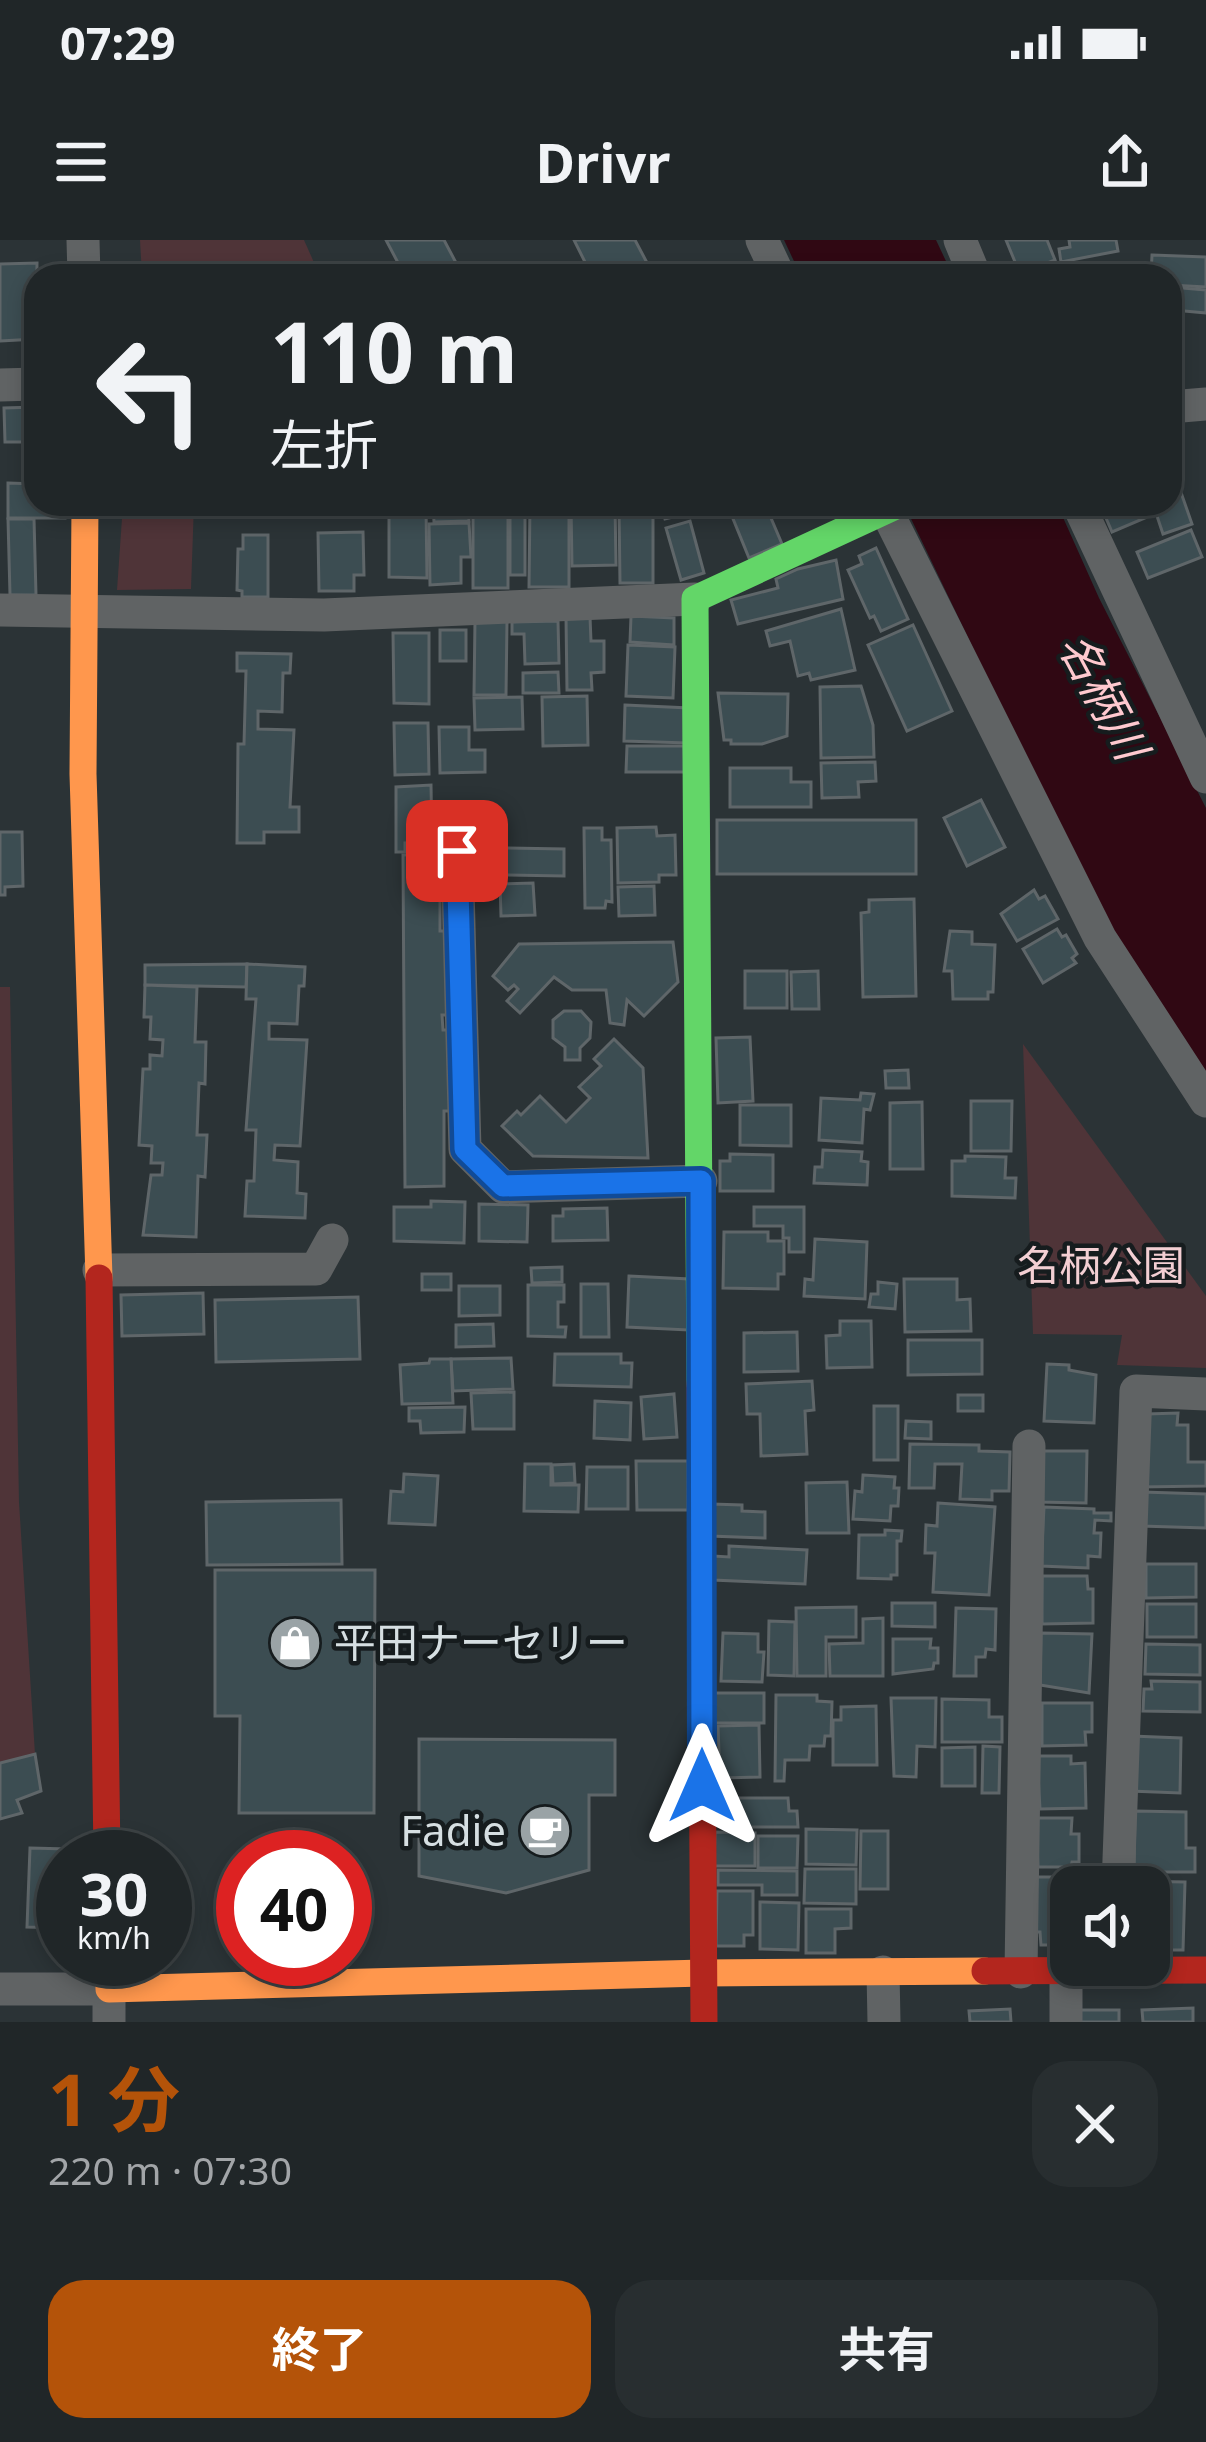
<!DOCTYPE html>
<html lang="ja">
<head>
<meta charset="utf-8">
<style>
	:root { --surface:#202628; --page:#282e30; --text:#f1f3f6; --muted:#a2a5a8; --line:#3d4345; --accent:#b45309 }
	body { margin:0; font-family:"Noto Sans","Noto Sans JP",sans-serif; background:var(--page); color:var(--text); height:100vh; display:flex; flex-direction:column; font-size:45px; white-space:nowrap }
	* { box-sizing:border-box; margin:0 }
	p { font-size:39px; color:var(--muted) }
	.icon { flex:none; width:66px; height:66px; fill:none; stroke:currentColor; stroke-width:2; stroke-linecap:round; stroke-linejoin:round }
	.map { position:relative; height:1782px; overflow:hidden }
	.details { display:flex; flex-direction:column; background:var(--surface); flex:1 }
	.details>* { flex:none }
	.banner { position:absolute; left:24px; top:24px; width:1158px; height:252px; border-radius:36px; box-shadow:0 6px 18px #0003,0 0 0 3px var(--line); background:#202628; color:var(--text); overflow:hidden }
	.buttons { position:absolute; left:1050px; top:1626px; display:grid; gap:24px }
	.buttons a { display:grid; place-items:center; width:120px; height:120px; border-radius:24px; background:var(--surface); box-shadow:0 6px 18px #0003,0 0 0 3px var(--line); font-size:60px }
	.speed { position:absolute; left:36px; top:1590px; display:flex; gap:24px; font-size:60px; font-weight:700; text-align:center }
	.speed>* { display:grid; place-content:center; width:156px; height:156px; border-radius:50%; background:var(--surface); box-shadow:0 6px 18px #0003,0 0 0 3px var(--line); line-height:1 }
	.speed small { font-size:30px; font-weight:400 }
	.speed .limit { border:18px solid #d22; background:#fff; color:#111 }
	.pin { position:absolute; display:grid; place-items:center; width:102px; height:102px; color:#fff; margin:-51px; border-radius:24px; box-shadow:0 6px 18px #0006 }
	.me { position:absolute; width:132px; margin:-66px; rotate:0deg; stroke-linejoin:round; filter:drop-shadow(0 0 9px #0008) }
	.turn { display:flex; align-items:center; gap:42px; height:252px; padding:0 48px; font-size:54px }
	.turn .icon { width:156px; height:156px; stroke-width:2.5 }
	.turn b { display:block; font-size:84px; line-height:102px }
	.round { display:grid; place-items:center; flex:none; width:126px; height:126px; border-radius:36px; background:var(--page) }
	.head { display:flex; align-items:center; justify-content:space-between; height:204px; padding:0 48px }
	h1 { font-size:72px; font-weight:700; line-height:90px; color:var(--accent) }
	.action { display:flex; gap:24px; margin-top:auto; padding:24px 48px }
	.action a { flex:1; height:138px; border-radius:36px; background:var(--accent); color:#fff; font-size:48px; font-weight:700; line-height:138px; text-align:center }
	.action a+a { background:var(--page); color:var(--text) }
	.status { display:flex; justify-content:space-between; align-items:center; height:84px; padding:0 60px; background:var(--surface); direction:ltr }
	.status svg { height:33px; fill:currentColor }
	header { display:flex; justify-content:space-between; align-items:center; height:156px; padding:0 48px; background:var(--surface); font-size:54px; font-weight:700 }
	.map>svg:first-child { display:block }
	.green { fill:#4f3438 }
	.water { fill:#300813 }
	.building { fill:#3c4d52; stroke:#5f6669; stroke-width:3 }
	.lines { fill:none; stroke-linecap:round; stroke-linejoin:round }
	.street { stroke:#606364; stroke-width:33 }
	.fast { stroke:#63d668; stroke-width:27 }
	.slow { stroke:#ff974d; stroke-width:27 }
	.jam { stroke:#b3261e; stroke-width:27 }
	.route-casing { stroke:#114b97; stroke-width:30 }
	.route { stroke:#1a73e8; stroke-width:21 }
	.labels { text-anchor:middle; stroke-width:9; stroke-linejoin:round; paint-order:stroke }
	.park-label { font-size:42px; fill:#f3cfd3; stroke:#161c1e }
	.poi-label { font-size:42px; fill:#d6dfe2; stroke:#161c1e; text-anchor:start }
	.water-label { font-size:45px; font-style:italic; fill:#ffc9cf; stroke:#161c1e }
</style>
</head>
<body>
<div class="status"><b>07:29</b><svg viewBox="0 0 49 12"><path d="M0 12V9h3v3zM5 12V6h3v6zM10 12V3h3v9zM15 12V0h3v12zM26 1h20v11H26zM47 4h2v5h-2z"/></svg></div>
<header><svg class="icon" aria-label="menu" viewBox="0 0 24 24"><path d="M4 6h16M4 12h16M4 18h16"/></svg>Drivr<svg class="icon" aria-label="share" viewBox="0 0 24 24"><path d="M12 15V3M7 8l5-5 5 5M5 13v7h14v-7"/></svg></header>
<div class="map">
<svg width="1206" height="1782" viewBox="0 0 1206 1782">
	<rect width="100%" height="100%" fill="#2b3336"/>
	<g class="green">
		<polygon points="140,0 304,0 320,36 142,36"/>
		<polygon points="123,264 194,264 191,349 117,350"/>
		<polygon points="0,747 10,747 19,1262 35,1514 0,1523"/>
		<polygon points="1023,804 1206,1056 1206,1128 1117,1125 1122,1095 1033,1094"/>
	</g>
	<g class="water">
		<polygon points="784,0 936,0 953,36 801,36"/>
		<polygon points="904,264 1057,264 1099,358 1206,568 1206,840 1114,702"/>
	</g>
	<g class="building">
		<polygon points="386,0 444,0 463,36 405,36"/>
		<polygon points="574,0 635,0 654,36 592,36"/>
		<polygon points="1006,0 1047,0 1055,20 1020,34"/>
		<polygon points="1069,0 1116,0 1118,11 1061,22 1059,9 1070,7"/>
		<polygon points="1152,15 1206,17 1206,47 1170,45 1170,36 1151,36"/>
		<polygon points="37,23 36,99 0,101 0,24"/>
		<polygon points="1170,47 1206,50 1206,73 1173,70 1172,98"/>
		<polygon points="36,167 36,202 5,202 4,168"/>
		<polygon points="1177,241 1192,284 1163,294 1153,264 1170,264 1170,243"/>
		<polygon points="8,243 36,244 36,264 65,264 65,278 8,278"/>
		<polygon points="315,264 351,264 351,275 316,275"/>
		<polygon points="433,264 468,264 469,281 434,282"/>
		<rect x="473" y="264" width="35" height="84"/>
		<rect x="510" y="264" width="15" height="71"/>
		<polygon points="530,264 569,264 569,347 529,347"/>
		<polygon points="571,264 615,264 616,325 572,326"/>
		<polygon points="661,264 691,264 694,272 665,279"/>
		<polygon points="727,264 765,264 782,304 749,318"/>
		<polygon points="1100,264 1139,264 1145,278 1112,292"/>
		<polygon points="619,267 653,267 653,343 620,343"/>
		<polygon points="389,268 426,268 427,338 389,337"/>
		<polygon points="8,279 34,279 36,355 10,355"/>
		<polygon points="690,281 704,333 681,340 666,288"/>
		<polygon points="469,283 471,317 461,317 461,343 430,345 429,284"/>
		<polygon points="1191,290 1202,317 1148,338 1137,312"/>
		<polygon points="363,292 364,335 354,335 354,351 319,351 318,293"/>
		<polygon points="243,295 268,295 268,357 242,357 242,351 237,350 238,309 243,309"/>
		<polygon points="876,308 908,379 881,391 874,376 870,378 848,330 862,324 859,316"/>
		<polygon points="836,320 843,359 738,384 731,360 778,348 776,339 798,329"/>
		<polygon points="841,369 855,430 811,440 809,433 798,436 790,401 770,406 766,391"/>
		<polygon points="631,376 674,378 674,405 630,402"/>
		<polygon points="566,377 590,377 591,401 604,401 604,432 591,433 592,450 567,450"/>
		<polygon points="475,380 507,381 506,455 474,455"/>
		<polygon points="558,381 559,423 525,424 524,394 512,394 512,382"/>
		<polygon points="913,385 952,471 907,491 868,405"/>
		<rect x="440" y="390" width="26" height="31"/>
		<polygon points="393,393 429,393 429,464 394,463"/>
		<polygon points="628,405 675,407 673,458 626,456"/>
		<polygon points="237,413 291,414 290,433 283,433 282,472 258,471 258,489 294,490 290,567 299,567 299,592 264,592 264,603 237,603 238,504 244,504 246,431 237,431"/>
		<polygon points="558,432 559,453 523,453 523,433"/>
		<polygon points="861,446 873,485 874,517 821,518 820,447"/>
		<polygon points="718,453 788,454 787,496 762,504 731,504 731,500 724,500"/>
		<polygon points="587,456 588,505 543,506 542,457"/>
		<polygon points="522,457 523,489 475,490 474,458"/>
		<polygon points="625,465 689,468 688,503 624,501"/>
		<polygon points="394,483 428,483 429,534 395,535"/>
		<polygon points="439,487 469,487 469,510 485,510 485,532 440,533"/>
		<polygon points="627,506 684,506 685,532 626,532"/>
		<polygon points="875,522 876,541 858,542 859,557 822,558 821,523"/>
		<polygon points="730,528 791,528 791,542 811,542 811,567 730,567"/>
		<polygon points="431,545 432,602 405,603 405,612 396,612 396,547"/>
		<polygon points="981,560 1005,607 967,626 944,578"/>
		<rect x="717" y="580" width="199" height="54"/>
		<polygon points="656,587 657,596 675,595 676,635 659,635 659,642 618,643 617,588"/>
		<polygon points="584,588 602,588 602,600 611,600 612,662 606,661 605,668 585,668"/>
		<polygon points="0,592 22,592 23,646 5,647 5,655 0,655"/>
		<polygon points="506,608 564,609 564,636 506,635"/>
		<polygon points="440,614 440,691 456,691 456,775 442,775 443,790 453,790 454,871 444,871 444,946 405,947 403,615"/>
		<polygon points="533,643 535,675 501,676 500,644"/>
		<polygon points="654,646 655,675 619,676 618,647"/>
		<polygon points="1034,650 1039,659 1045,656 1058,679 1017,701 1001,674"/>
		<polygon points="914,659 916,756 863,757 861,673 869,672 869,660"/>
		<polygon points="1057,689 1062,697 1066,695 1077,714 1072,718 1076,723 1043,743 1023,709"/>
		<polygon points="950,691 972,692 972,704 995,705 993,752 988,752 988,759 953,759 952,731 944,731"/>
		<polygon points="673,702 678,742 644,776 627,760 624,785 610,783 606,750 572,750 554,737 520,773 507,761 518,749 514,745 508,750 493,736 519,704"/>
		<polygon points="247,724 246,747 145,745 145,725"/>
		<polygon points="247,724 305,727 304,746 299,746 297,784 269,783 269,799 307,800 300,906 275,905 274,920 298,922 297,953 306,954 305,978 245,976 247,941 254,941 256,890 246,890 256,759 246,759"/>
		<rect x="745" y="731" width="42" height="37"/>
		<polygon points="818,731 819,769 792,769 791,732"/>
		<polygon points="145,745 197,747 195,802 206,802 205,844 199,843 197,895 207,895 205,937 198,936 196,997 143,995 151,935 162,935 163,923 151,923 152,906 139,905 143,829 150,829 150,815 162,816 163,800 150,799 151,777 144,777"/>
		<polygon points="564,771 581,771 591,782 590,798 580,808 580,820 565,820 565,807 553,798 553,780"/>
		<polygon points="750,797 753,861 718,863 716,798"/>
		<polygon points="614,799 643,828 648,918 533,916 502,886 517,871 521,875 540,856 566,882 590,858 579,847 601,826 594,819"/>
		<polygon points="908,830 909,848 886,848 885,831"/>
		<polygon points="861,853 874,854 870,870 864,869 862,903 819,900 821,858 860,860"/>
		<polygon points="971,861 1012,861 1011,911 971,911"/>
		<polygon points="922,862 923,929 890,929 890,863"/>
		<polygon points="740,865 791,865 791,906 740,905"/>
		<polygon points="823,910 862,912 861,921 868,922 867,945 814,943 815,927 822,927"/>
		<polygon points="730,914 773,915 773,951 720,951 720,921 730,921"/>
		<polygon points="965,916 1006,917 1005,938 1016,938 1015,958 952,956 952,921 965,921"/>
		<polygon points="431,961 465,962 464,1003 394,1001 394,967 431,967"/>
		<polygon points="479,964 528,965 527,1002 479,1001"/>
		<polygon points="754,967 804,967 804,1012 789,1012 789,998 783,998 783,986 754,986"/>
		<polygon points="607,968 608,1000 553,1001 553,976 563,976 563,969"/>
		<polygon points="724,992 768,992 768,1001 784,1001 784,1034 778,1034 778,1049 723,1048"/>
		<polygon points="815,999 867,1002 865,1059 804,1056 805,1039 813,1040"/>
		<polygon points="562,1027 562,1042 532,1043 531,1028"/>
		<rect x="422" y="1034" width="29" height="16"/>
		<polygon points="629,1036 689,1039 688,1090 627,1087"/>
		<polygon points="904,1039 957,1039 957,1060 970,1059 971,1091 905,1092"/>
		<polygon points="878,1042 897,1044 895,1069 869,1067 871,1054 878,1054"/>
		<polygon points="581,1044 608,1044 609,1097 581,1097"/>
		<polygon points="528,1045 564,1045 564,1062 558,1062 558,1087 566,1087 565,1097 528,1096"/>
		<polygon points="459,1046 500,1046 500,1075 459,1076"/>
		<polygon points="203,1053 204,1094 122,1096 121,1055"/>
		<polygon points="358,1057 360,1119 216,1122 215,1060"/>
		<polygon points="840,1081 871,1081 872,1127 827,1128 826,1096 840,1095"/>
		<polygon points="493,1084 494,1106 456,1107 456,1085"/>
		<polygon points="797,1092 798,1131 744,1132 744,1093"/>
		<polygon points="908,1100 982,1100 982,1134 908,1135"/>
		<polygon points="555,1114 621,1114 621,1123 632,1123 631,1147 554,1145"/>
		<polygon points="511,1118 513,1149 453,1151 451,1119"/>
		<polygon points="430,1119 451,1119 453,1163 402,1164 400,1125 429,1123"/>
		<polygon points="1047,1124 1069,1125 1069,1130 1096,1135 1094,1183 1044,1181"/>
		<polygon points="812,1141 814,1170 805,1171 807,1214 761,1216 760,1174 747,1174 746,1144"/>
		<polygon points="514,1152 514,1189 473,1189 471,1153"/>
		<polygon points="674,1154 677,1197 644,1199 641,1157"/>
		<rect x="958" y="1155" width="25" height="16"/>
		<polygon points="595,1161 631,1163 630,1200 594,1198"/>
		<rect x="874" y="1166" width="24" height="54"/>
		<polygon points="465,1167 464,1192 421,1193 420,1181 409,1181 409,1168"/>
		<polygon points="1178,1173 1177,1185 1188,1185 1188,1222 1206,1222 1206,1246 1140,1247 1147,1174"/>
		<polygon points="906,1181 931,1182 931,1199 905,1198"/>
		<polygon points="910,1204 979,1205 979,1211 1010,1212 1009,1251 992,1251 992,1260 960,1259 962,1224 935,1224 934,1248 909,1248"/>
		<polygon points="1039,1211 1087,1211 1086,1263 1038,1262"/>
		<polygon points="636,1221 688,1221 688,1270 637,1270"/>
		<polygon points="525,1224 551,1224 551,1245 579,1245 578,1272 524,1271"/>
		<polygon points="574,1224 575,1243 553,1244 552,1225"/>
		<polygon points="587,1227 628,1227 628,1269 586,1269"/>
		<polygon points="404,1234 438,1236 435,1285 389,1283 391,1251 403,1252"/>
		<polygon points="863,1235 895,1237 894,1248 899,1248 898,1266 891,1266 890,1281 853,1279 855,1251 862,1252"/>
		<polygon points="847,1242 849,1293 807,1293 806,1243"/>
		<polygon points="1142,1252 1206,1254 1206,1288 1141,1286"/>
		<polygon points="341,1260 342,1324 207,1325 206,1262"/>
		<polygon points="938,1263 995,1267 989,1355 933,1352 935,1313 925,1313 926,1285 937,1286"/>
		<polygon points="711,1264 742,1265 742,1271 765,1272 765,1298 710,1296"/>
		<polygon points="1044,1267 1094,1269 1094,1273 1111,1273 1111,1281 1095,1280 1094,1293 1101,1293 1100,1317 1088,1316 1088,1328 1041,1326"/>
		<polygon points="885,1290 902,1291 901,1301 897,1301 897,1335 891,1335 891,1339 858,1338 859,1295 885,1295"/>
		<polygon points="729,1306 807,1310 805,1344 713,1340 714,1316 729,1317"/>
		<polygon points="1146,1324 1196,1324 1196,1357 1146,1358"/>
		<polygon points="215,1330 375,1330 374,1573 239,1573 240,1476 215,1476"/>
		<polygon points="1042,1336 1087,1336 1088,1349 1093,1349 1093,1383 1042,1384"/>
		<polygon points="892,1363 935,1363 935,1387 892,1386"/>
		<rect x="1147" y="1364" width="49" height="33"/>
		<polygon points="856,1367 856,1397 826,1397 826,1436 797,1436 796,1368"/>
		<polygon points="956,1368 996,1369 995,1410 986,1409 985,1417 976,1417 976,1436 954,1436"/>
		<polygon points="883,1378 883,1436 830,1436 829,1404 863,1403 863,1379"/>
		<polygon points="769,1381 795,1382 794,1436 768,1435"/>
		<polygon points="723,1393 758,1394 758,1412 764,1412 762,1442 721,1441"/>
		<polygon points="1041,1393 1092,1394 1089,1453 1040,1445"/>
		<polygon points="893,1399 931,1399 930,1408 938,1408 938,1423 934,1423 933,1429 893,1434"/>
		<polygon points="1146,1404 1200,1405 1200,1435 1145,1434"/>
		<polygon points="1151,1441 1200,1442 1200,1472 1143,1471 1144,1449 1152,1449"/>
		<rect x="713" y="1453" width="51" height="30"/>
		<polygon points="776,1455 817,1455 817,1461 832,1462 831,1496 825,1496 824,1506 810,1506 809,1520 785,1520 784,1541 775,1541"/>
		<polygon points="891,1458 936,1458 935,1507 917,1506 916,1537 894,1536"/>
		<polygon points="942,1459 989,1460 989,1477 1002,1477 1002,1502 942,1502"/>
		<polygon points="1042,1463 1092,1463 1092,1492 1085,1492 1086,1505 1042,1506"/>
		<polygon points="876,1466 877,1525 833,1525 833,1480 841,1480 841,1467"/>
		<polygon points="759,1485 760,1537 720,1538 718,1486"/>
		<polygon points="1131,1496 1181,1498 1180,1553 1130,1551"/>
		<polygon points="419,1499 615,1500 615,1555 589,1555 589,1630 506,1653 419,1636"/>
		<polygon points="983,1506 1000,1507 999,1553 982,1553"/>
		<polygon points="975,1507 975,1546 942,1546 942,1508"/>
		<polygon points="35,1514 41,1551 17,1560 22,1573 0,1579 0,1523"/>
		<polygon points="1037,1516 1071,1516 1071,1524 1085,1523 1086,1568 1040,1569"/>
		<polygon points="736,1558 788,1558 789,1571 797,1571 798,1587 735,1587"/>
		<polygon points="1135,1571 1186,1572 1186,1608 1195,1608 1195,1632 1134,1632"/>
		<polygon points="1036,1578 1072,1578 1071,1594 1079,1594 1079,1622 1072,1622 1071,1627 1038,1627"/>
		<polygon points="806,1589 857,1590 856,1625 806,1624"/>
		<polygon points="861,1591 888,1591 888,1649 860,1649"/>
		<polygon points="715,1592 755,1593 755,1626 714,1626"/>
		<polygon points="758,1596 798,1596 797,1628 758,1628"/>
		<polygon points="30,1608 67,1609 67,1617 63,1617 63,1688 27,1687"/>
		<polygon points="805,1629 856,1629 856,1664 804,1663"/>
		<polygon points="718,1630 797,1631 797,1655 762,1655 762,1645 718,1645"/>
		<polygon points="1034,1637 1073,1637 1071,1685 1054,1686 1054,1705 1041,1705 1040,1692 1034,1692"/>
		<polygon points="1130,1641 1185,1642 1183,1710 1149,1710 1149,1647 1130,1647"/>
		<polygon points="717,1651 753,1651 753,1695 744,1695 744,1706 716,1706"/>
		<polygon points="760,1662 799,1663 798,1710 760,1709"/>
		<polygon points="806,1669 851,1669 851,1688 835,1689 835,1713 806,1713"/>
		<polygon points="1193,1768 1193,1782 1143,1782 1142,1770"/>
		<polygon points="1010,1769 1011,1782 970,1782 969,1771"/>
		<rect x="1074" y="1770" width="45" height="12"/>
	</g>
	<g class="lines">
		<g class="street">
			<polyline points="83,0 84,36"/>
			<polyline points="762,0 779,36"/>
			<polyline points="960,0 975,36"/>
			<polyline points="0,145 36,144"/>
			<polyline points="1170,167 1206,164"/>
			<polyline points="883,264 1100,698 1206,861"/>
			<polyline points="1078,264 1206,537"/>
			<polyline points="0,370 324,375 695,359"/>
			<polyline points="457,611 465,909 503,947 701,941"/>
			<polyline points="99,1030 316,1029 332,1000"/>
			<polyline points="1118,1647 1136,1151 1206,1154"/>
			<polyline points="883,1732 884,1782"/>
			<polyline points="1021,1732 1029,1206"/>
			<polyline points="0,1749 109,1749 109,1782"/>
			<polyline points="1066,1782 1066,1733"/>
		</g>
		<polyline class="fast" points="700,1144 695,359 900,264"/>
		<g class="slow">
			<polyline points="85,264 83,534 99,1038"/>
			<polyline points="109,1719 109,1749 703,1733 985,1731"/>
		</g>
		<g class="jam">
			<polyline points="99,1038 107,1617"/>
			<polyline points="700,1144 704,1782"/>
			<polyline points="985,1731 1206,1730"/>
		</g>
	</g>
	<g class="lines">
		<g class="route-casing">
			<polyline id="route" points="457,611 465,909 503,946 701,941 702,1546"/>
		</g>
		<use href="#route" class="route"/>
	</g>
	<defs>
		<g id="shop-disc" transform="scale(2.7)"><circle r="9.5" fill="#9aa3a6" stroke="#161c1e"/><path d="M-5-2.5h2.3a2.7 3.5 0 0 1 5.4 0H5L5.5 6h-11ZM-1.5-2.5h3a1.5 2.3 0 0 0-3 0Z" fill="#fff"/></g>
		<g id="cafe-disc" transform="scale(2.7)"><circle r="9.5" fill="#9aa3a6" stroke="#161c1e"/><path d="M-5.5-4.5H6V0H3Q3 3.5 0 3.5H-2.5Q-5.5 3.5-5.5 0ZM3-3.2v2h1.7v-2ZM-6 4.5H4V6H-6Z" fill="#fff"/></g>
	</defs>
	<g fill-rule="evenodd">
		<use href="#shop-disc" x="295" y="1403"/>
		<use href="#cafe-disc" x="545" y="1591"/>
	</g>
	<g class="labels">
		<g class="park-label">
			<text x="1101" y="1041">名柄公園</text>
		</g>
		<g class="poi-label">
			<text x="334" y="1418">平田ナーセリー</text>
			<text x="506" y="1606" text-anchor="end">Fadie</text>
		</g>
		<g class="water-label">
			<text transform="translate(1103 456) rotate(62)" y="16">名柄川</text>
		</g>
	</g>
</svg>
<div class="buttons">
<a><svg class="icon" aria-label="sound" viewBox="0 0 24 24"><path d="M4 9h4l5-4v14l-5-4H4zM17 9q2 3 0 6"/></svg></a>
</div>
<div class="speed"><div>30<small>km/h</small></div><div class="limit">40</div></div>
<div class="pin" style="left:457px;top:611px;background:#d93025"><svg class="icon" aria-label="arrive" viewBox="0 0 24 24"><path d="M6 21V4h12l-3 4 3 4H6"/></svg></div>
<svg class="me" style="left:702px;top:1546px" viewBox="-20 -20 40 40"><path d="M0-17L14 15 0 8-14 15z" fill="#1a73e8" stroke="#fff" stroke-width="4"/></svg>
<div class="banner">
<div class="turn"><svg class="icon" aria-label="left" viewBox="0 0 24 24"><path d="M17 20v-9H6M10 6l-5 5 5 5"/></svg><div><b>110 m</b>左折</div></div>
</div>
</div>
<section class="details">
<div class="head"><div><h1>1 分</h1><p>220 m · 07:30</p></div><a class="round"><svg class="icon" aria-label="close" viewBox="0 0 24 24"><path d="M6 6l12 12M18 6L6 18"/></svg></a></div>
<div class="action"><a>終了</a><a>共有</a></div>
</section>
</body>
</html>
